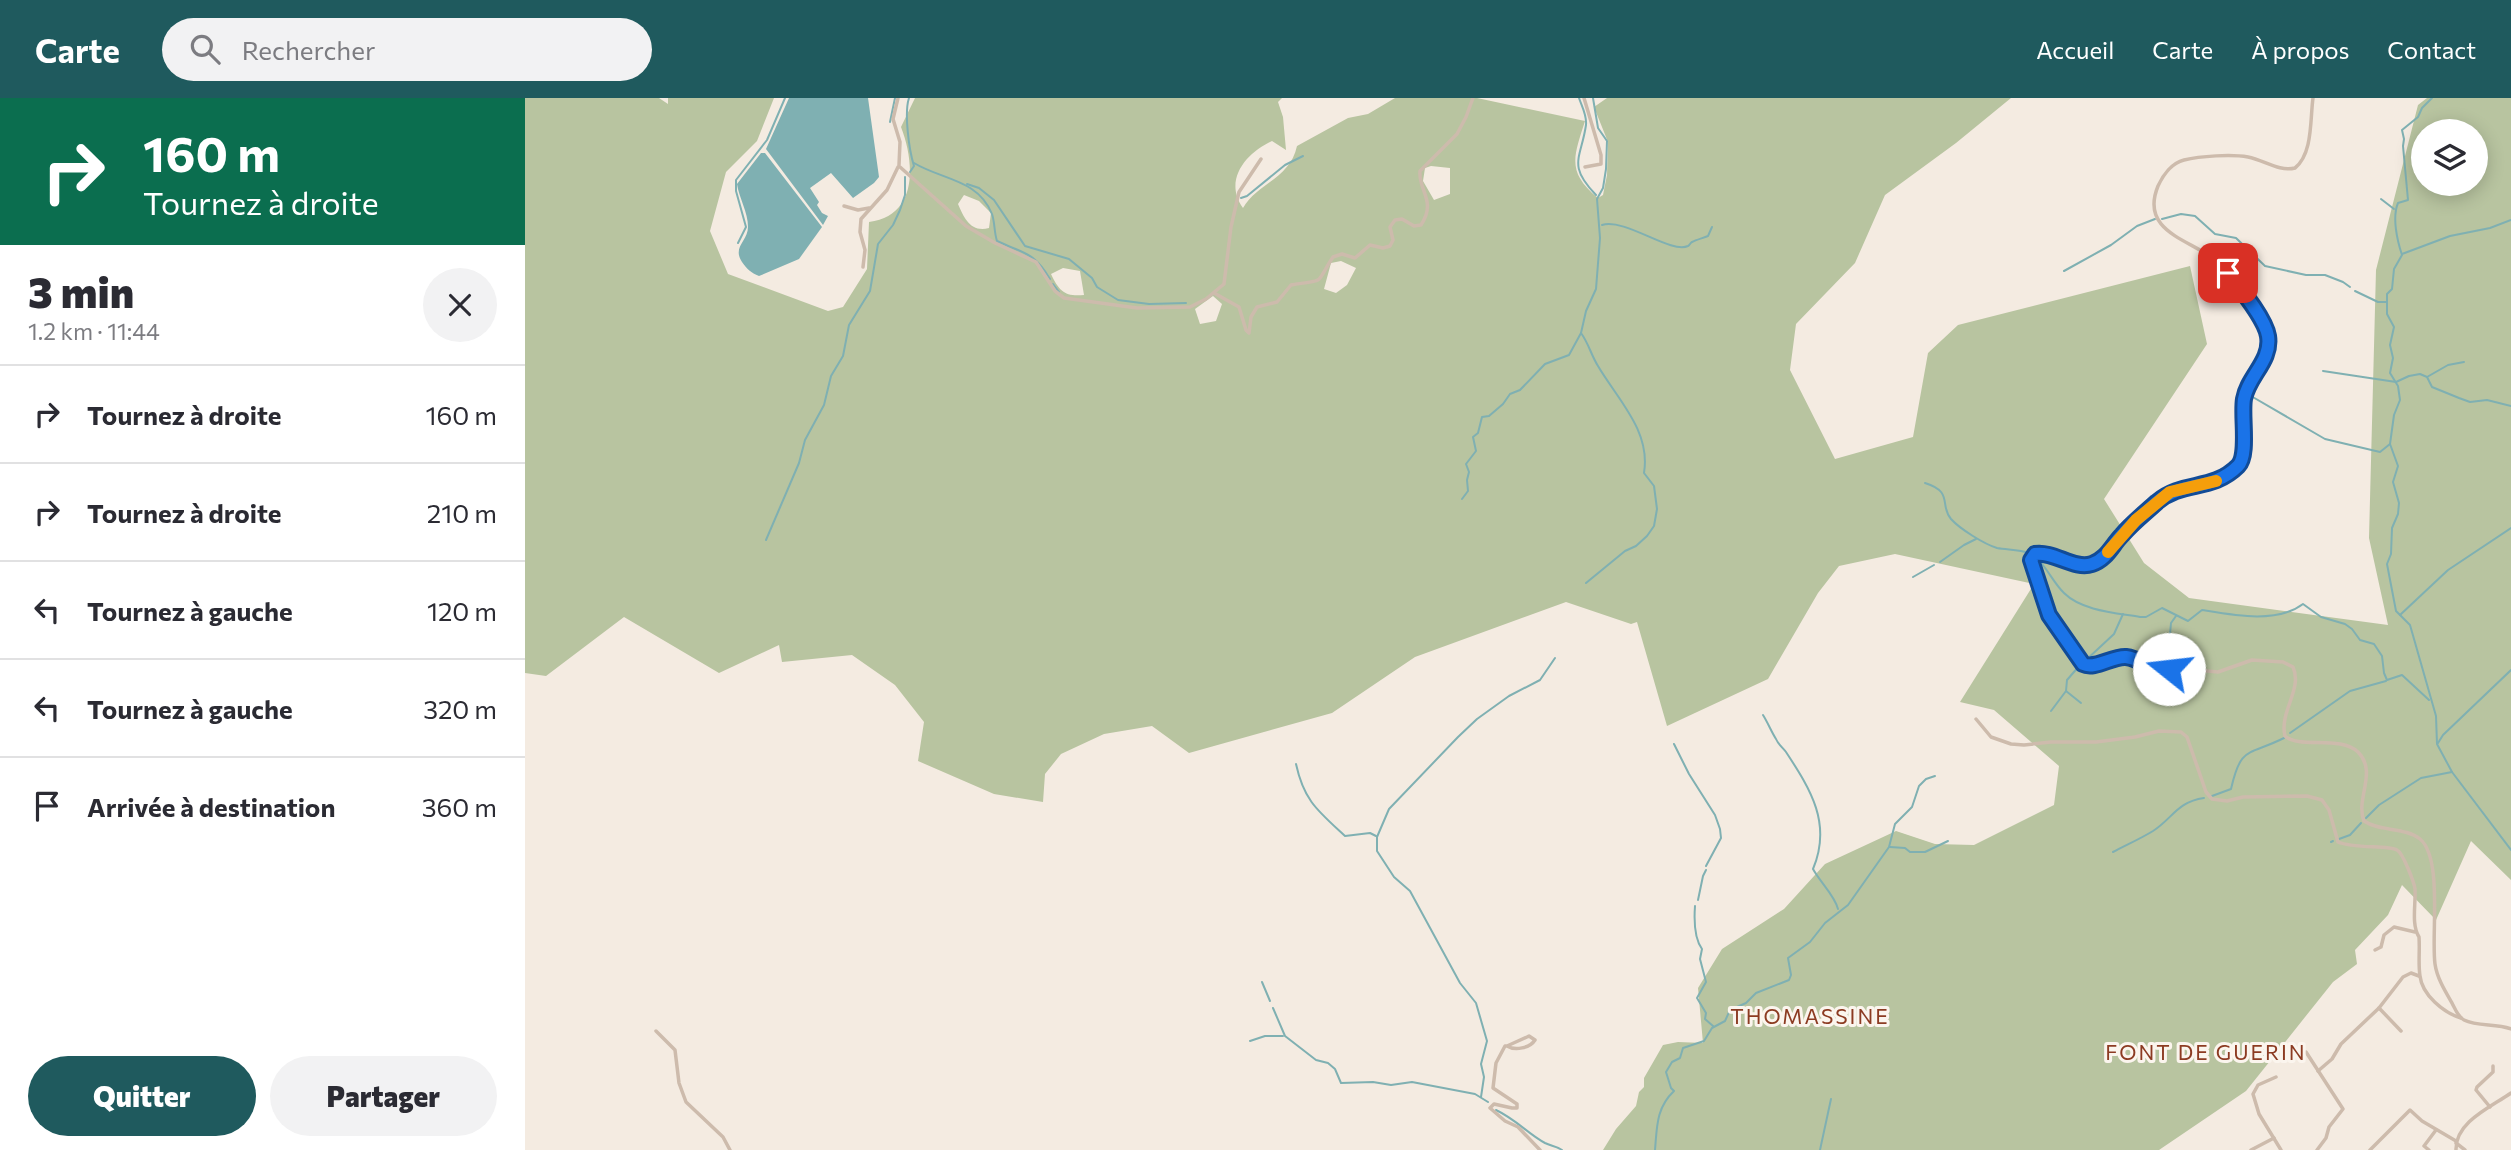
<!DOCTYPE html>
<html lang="fr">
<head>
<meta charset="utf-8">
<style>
	:root { --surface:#fff; --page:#f2f2f3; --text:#2b2b33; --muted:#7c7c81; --line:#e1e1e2; --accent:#1f5a5e }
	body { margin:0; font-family:Commissioner,sans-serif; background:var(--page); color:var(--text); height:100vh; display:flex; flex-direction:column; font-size:26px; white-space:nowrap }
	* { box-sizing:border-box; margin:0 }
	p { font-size:23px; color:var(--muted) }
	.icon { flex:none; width:38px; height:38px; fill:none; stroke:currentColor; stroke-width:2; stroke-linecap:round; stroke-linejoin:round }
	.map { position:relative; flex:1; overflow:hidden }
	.panel { display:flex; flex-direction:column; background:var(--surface); width:525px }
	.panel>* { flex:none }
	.guide { background:#0b6e4f; color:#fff; overflow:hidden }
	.buttons { position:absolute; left:1886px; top:21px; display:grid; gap:14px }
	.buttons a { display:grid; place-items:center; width:77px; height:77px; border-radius:50%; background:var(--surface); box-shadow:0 4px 18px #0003; font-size:35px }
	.pin { position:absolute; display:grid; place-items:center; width:60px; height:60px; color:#fff; margin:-30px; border-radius:14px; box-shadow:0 4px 10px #0006 }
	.me { position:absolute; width:77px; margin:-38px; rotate:286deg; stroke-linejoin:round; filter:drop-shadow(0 0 5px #0008) }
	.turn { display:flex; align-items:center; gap:24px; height:147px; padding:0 28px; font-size:32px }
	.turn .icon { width:91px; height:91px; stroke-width:2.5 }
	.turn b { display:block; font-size:49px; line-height:60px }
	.round { display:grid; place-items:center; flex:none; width:74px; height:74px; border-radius:37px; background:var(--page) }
	.overview { display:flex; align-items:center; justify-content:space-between; height:119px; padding:0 28px }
	h1 { font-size:42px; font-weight:800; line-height:52px }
	.cta { display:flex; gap:14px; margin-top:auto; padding:14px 28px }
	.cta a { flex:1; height:80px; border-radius:42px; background:var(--accent); color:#fff; font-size:28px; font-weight:800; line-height:80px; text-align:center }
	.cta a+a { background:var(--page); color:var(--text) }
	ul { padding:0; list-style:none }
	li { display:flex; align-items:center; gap:21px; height:98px; padding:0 28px; border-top:2px solid var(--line) }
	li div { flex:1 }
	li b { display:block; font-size:26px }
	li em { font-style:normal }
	header { display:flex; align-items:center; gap:42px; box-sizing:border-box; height:98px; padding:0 35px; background:var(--accent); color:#fff }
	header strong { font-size:33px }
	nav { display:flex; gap:38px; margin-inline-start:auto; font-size:24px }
	.search { width:490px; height:63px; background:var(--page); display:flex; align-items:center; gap:18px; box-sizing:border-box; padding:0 24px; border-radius:38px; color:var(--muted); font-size:26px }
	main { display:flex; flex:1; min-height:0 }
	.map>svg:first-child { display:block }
	.green { fill:#b8c4a0; fill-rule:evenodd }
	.water { fill:#7fb0b2 }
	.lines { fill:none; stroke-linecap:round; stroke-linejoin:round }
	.stream { stroke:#7fb0b2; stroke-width:2 }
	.minor { stroke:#cdbbac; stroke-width:3.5 }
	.tertiary { stroke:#cdbbac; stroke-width:3.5 }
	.route-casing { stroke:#114b97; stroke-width:18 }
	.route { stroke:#1a73e8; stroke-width:12 }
	.slow { stroke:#f59e0b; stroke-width:12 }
	.labels { text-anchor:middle; stroke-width:6; stroke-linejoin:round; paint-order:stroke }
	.neighbourhood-label { font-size:21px; letter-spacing:2px; fill:#8c3b22; stroke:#fbf5ee }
</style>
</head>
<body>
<header>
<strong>Carte</strong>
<div class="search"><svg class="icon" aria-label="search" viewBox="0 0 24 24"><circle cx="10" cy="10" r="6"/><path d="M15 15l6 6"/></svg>Rechercher</div>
<nav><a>Accueil</a><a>Carte</a><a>À propos</a><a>Contact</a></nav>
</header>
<main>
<section class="panel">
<div class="guide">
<div class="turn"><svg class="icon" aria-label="right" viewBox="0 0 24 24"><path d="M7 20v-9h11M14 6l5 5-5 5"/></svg><div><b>160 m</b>Tournez à droite</div></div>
</div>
<div class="overview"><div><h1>3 min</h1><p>1.2 km · 11:44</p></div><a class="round"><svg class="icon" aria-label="close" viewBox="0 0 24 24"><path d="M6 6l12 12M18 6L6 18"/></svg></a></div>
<ul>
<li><svg class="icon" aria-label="right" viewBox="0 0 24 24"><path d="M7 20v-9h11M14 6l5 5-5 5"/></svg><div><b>Tournez à droite</b></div><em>160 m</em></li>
<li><svg class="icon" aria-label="right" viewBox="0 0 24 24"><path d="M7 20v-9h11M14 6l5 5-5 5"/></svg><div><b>Tournez à droite</b></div><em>210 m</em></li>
<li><svg class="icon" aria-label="left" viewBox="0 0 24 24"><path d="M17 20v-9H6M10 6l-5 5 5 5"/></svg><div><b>Tournez à gauche</b></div><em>120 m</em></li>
<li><svg class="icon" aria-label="left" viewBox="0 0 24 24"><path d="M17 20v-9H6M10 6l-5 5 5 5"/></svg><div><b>Tournez à gauche</b></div><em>320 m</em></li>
<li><svg class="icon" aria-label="arrive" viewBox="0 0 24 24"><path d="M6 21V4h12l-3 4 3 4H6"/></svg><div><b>Arrivée à destination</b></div><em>360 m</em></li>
</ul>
<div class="cta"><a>Quitter</a><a>Partager</a></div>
</section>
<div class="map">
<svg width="1986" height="1052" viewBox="0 0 1986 1052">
	<rect width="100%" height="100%" fill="#f4ebe1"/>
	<path class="green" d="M0 0H134L143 6V0H249L232 43 201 74 185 133 203 176 303 213 318 209 342 171 344 124C393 118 390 65 376 29L390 0H757L753 4 758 19 761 52 747 43C721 55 698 82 718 110 732 85 765 81 772 48L823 20 843 16 870 0H952L1060 23C1049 58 1041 74 1073 100L1078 97 1082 77 1083 44 1069 9 1082 0H1486L1431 45 1360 97 1330 165 1271 226 1265 272 1310 361 1388 339 1403 255 1433 227 1665 168 1682 246 1579 401 1619 465 1664 500 1863 527 1844 440 1851 172 1893 7 1902 0H1986V782L1946 743 1911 822 1877 787 1863 817 1830 852 1832 866 1808 884 1721 993 1634 1052H1078L1091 1031 1111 1008 1114 994 1119 989V980L1138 947 1153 944 1178 945 1173 890 1197 851 1259 811 1300 766 1371 733 1410 746 1449 747 1529 707 1534 668 1469 612 1435 604 1509 486 1370 456 1314 468 1293 495 1243 581 1142 628 1112 524 1106 526 1041 504 890 559 807 615 664 655 627 628 579 636 536 656 520 676 518 704 469 696 393 663 399 624 370 587 327 557 257 564 254 547 194 575 99 519 21 578 0 575ZM1899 33H1951V86H1899ZM906 68 925 70V96L909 102 898 83 900 70ZM439 97 454 103 466 115 464 130C446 135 439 120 433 106ZM816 163 831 170 822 187 811 195 799 191 806 165ZM538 170 555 173 559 197C540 199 534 193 526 176ZM688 198 697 206 691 223 675 226 670 211Z"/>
	<g class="water">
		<polygon points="264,0 343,0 354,79 349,85 328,100 306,75 285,90 294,104 292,107 297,115 303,118 298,127 241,51"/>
		<path d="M236 55H240L297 129 274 161 234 178C226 175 222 171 217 164 207 149 223 143 223 129 223 114 214 100 212 86Z"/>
	</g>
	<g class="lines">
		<g class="stream">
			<path d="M384 0C379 15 384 52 389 68L385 74"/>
			<path d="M1054 0C1057 9 1062 17 1061 27 1056 61 1042 67 1071 97"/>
			<path d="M1907 0 1897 10 1893 19 1877 32 1879 41 1878 48 1883 102 1873 105C1867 119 1872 142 1877 157L1869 171 1867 191 1862 196V216L1869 229 1865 247 1868 260 1865 275 1873 288 1875 302 1869 317 1865 346 1873 368 1868 384 1874 405 1873 416 1867 430 1866 456 1862 466 1871 513 1885 527 1911 618 1912 646 1927 674 1986 752"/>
			<polyline points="365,24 370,0"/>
			<path d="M389 65C417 82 453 81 467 116 470 125 469 134 472 143 499 156 508 153 525 181"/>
			<polyline points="442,86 454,90 469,102 500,148 544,161 567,180 572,189 593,202 624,206 661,205"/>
			<polyline points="716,100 722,98 760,67 778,58"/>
			<polyline points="1856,101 1869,111"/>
			<polyline points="1637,121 1656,116 1670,118 1690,136 1711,140 1740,168 1781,177 1800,177 1818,184 1825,189"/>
			<path d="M1077 127C1101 120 1145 156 1163 148 1165 147 1165 145 1167 144 1171 142 1178 140 1183 138L1187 129"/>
			<polyline points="213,145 221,129 211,93 211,82 242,42 260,0"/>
			<polyline points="1877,156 1925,138 1965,130 1986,122"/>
			<polyline points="1539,173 1586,147 1612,128 1630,121"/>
			<polyline points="528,186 534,194"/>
			<polyline points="1830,193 1853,204 1861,204"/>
			<polyline points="1798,273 1871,284 1884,278 1895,276 1902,279 1907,289 1934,300 1945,304 1962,302 1986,308"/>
			<polyline points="1902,279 1923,267 1939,264"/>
			<polyline points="1726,298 1800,341 1855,354 1865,346"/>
			<path d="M1400 385C1429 394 1414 407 1426 421 1435 431 1459 446 1472 450 1482 452 1494 451 1504 455 1519 462 1527 484 1539 495 1557 513 1592 515 1615 519H1621L1637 510 1663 523 1677 512C1707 517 1752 526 1778 506L1796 519 1820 526 1827 531 1835 542 1849 546 1857 558 1859 575 1862 582 1877 577 1904 602"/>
			<polyline points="937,401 943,393 942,382 944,374 941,366 951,353 948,339 953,335 957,319 964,318 978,306 985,296 995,292 1020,266 1044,257 1056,235"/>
			<polyline points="241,442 274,365 280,342 299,307 306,278 318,258 324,227 345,193 353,146 368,127 375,112 380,97 380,79"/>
			<polyline points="1415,464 1439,447 1451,441"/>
			<polyline points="1388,479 1409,467"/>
			<path d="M1061 485 1100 453 1111 448 1122 438 1129 428 1132 411 1129 388 1119 375C1126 333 1093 302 1073 268 1066 257 1064 246 1056 235L1061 213 1071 191 1075 140 1072 101 1078 90 1081 71 1082 43 1073 30 1068 0"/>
			<polyline points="1875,517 1923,472 1986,430"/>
			<polyline points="1645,536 1646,525 1651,518"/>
			<polyline points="1560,563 1589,536 1598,516"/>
			<polyline points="1541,593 1556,605"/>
			<polyline points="1526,613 1541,593 1542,582 1555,567"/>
			<path d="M1238 617C1243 625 1246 633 1251 641 1253 646 1258 650 1261 654 1286 692 1307 726 1288 771 1295 784 1310 798 1313 811"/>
			<polyline points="1765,635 1825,593 1861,583"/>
			<polyline points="1913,645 1918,637 1986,572"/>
			<polyline points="1149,646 1164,676 1190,717 1195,731 1196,740 1181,768"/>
			<path d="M771 666C779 703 793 713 820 738L845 735 851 738"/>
			<path d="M1687 698 1706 691C1716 647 1723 658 1759 640"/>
			<polyline points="1841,720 1854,707 1896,680 1927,674"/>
			<polyline points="1814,741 1825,737 1836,725"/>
			<polyline points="1806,744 1808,743"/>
			<polyline points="1365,749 1380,750 1385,754 1400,754 1423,743"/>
			<path d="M1588 754C1601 747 1615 741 1628 733 1648 720 1652 704 1679 700"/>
			<polyline points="1173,802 1178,778 1181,772"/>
			<path d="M1170 808C1169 822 1169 840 1177 851L1175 861 1181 884 1172 900 1181 915 1180 921 1188 928"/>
			<polyline points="737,884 745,903"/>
			<polyline points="748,910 760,938 791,962 803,965 810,971 816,985 848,984 866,987 887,984 950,996 963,1004"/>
			<polyline points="725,943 740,938 758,938"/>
			<polyline points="956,999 959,979 956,966 962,943 951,905 935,885 885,793 869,779 852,753 852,739 864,711 933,639 952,621 984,598 1015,582 1030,560"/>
			<path d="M971 1012C992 1022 1003 1036 1020 1045 1026 1048 1031 1048 1037 1052"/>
			<path d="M1130 1052C1132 1029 1131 1010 1149 993L1146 990 1141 974 1147 964 1155 960 1158 950 1179 943 1187 930 1200 923 1205 912 1221 905 1231 895 1264 882 1266 877 1263 860 1285 844 1300 825 1323 807 1364 749 1370 726 1387 709 1394 688 1401 681 1410 678"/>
			<polyline points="1295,1052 1306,1001"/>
		</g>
		<g class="minor">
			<polyline points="373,0 368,21 375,44 374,67"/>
			<polyline points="1059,0 1076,57 1076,66 1060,69"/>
			<polyline points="375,69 441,128 470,145 511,164 530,193 539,200 612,210 665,209 681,201 699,186 706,129 714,94 736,61"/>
			<polyline points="319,108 333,112 344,110"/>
			<polyline points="338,169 340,152 335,134 336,121 362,92 373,69"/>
			<path d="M689 195 714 209 721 232 724 235 726 219 732 209 752 204 766 187C802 181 789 188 808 159L817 156 830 160 845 147 858 150 865 148 868 142 865 129 870 122 877 121 889 128 896 127C912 103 893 92 895 73L932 36 941 19 948 0"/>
			<path d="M1451 621 1466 639 1486 646 1499 647 1526 644H1571L1610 639 1634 633 1656 634 1662 639 1681 694 1687 701 1702 703 1718 699 1782 698 1797 702 1804 712 1813 744C1829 751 1863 747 1872 752 1878 755 1889 784 1890 791 1891 806 1886 826 1894 839 1895 852 1893 866 1895 878 1897 897 1919 915 1936 920"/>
			<polyline points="1850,852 1856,849 1859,837 1869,829 1890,834"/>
			<polyline points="1854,910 1876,933"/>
			<polyline points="131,933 150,952 154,985 161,1004 198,1039 205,1052"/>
			<path d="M982 948C990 953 1005 950 1010 942L1004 938 1002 939 982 948H980L971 965 968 990 992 1006V1010H987L969 1006 965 1010 980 1023 993 1029 1015 1052"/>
			<polyline points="1781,954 1818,1011 1804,1029 1801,1040 1792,1052"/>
			<polyline points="1793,973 1807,961 1816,946 1854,910 1878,879 1886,875 1894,878"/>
			<polyline points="1751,979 1733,987 1728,996 1734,1016 1756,1052"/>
			<polyline points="1965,1009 1951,992 1952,989 1968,974 1968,968"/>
			<polyline points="1931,1045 1940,1052"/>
			<polyline points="1726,1052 1749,1040"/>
			<polyline points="1845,1052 1885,1012 1897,1023 1931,1043"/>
			<polyline points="1904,1052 1899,1048 1911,1032"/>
		</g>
		<g class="tertiary">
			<path d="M1788 0C1785 21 1788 56 1770 70 1754 74 1739 62 1723 59 1707 56 1675 58 1659 62 1647 65 1638 77 1633 88 1613 137 1672 142 1696 167 1714 185 1730 211 1742 233 1747 265 1723 276 1719 303 1717 319 1724 355 1715 366 1694 393 1662 382 1642 396 1626 407 1610 422 1597 436 1588 446 1582 460 1567 466 1549 472 1529 453 1510 456L1506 462 1524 517 1561 568 1601 559 1634 573 1651 570 1693 574 1727 562 1758 564 1768 569C1778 591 1754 614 1760 638 1774 651 1816 637 1833 654 1853 674 1830 701 1839 723 1855 734 1880 729 1895 741 1918 760 1906 838 1910 866 1912 880 1920 893 1927 905 1930 911 1933 919 1939 922 1953 929 1971 925 1986 931"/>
			<path d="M1931 1052C1930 1024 1966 1009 1986 995"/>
		</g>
	</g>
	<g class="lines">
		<g class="route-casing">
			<path id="route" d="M1644 571C1627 575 1618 561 1601 559 1587 558 1570 572 1558 566L1524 517 1506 462 1510 456C1529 453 1549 472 1567 466 1582 461 1587 447 1597 437 1607 425 1620 415 1632 404 1658 382 1687 394 1713 368 1724 357 1716 318 1719 301 1723 278 1747 263 1743 238 1740 220 1714 189 1703 175"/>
		</g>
		<use href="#route" class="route"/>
		<polyline class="slow" points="1583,454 1611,422 1645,394 1691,383"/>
	</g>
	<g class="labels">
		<g class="neighbourhood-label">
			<text x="1285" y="926">THOMASSINE</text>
			<text x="1681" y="962">FONT DE GUERIN</text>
		</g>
	</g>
</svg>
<div class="buttons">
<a><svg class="icon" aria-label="layers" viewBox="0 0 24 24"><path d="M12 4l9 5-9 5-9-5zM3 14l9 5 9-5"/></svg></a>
</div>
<div class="pin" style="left:1703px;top:175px;background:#d93025"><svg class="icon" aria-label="arrive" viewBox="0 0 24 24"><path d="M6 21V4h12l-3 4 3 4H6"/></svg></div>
<svg class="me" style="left:1644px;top:571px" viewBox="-20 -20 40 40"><circle r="19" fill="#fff"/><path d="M0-13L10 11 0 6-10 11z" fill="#1a73e8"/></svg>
</div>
</main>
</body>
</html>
